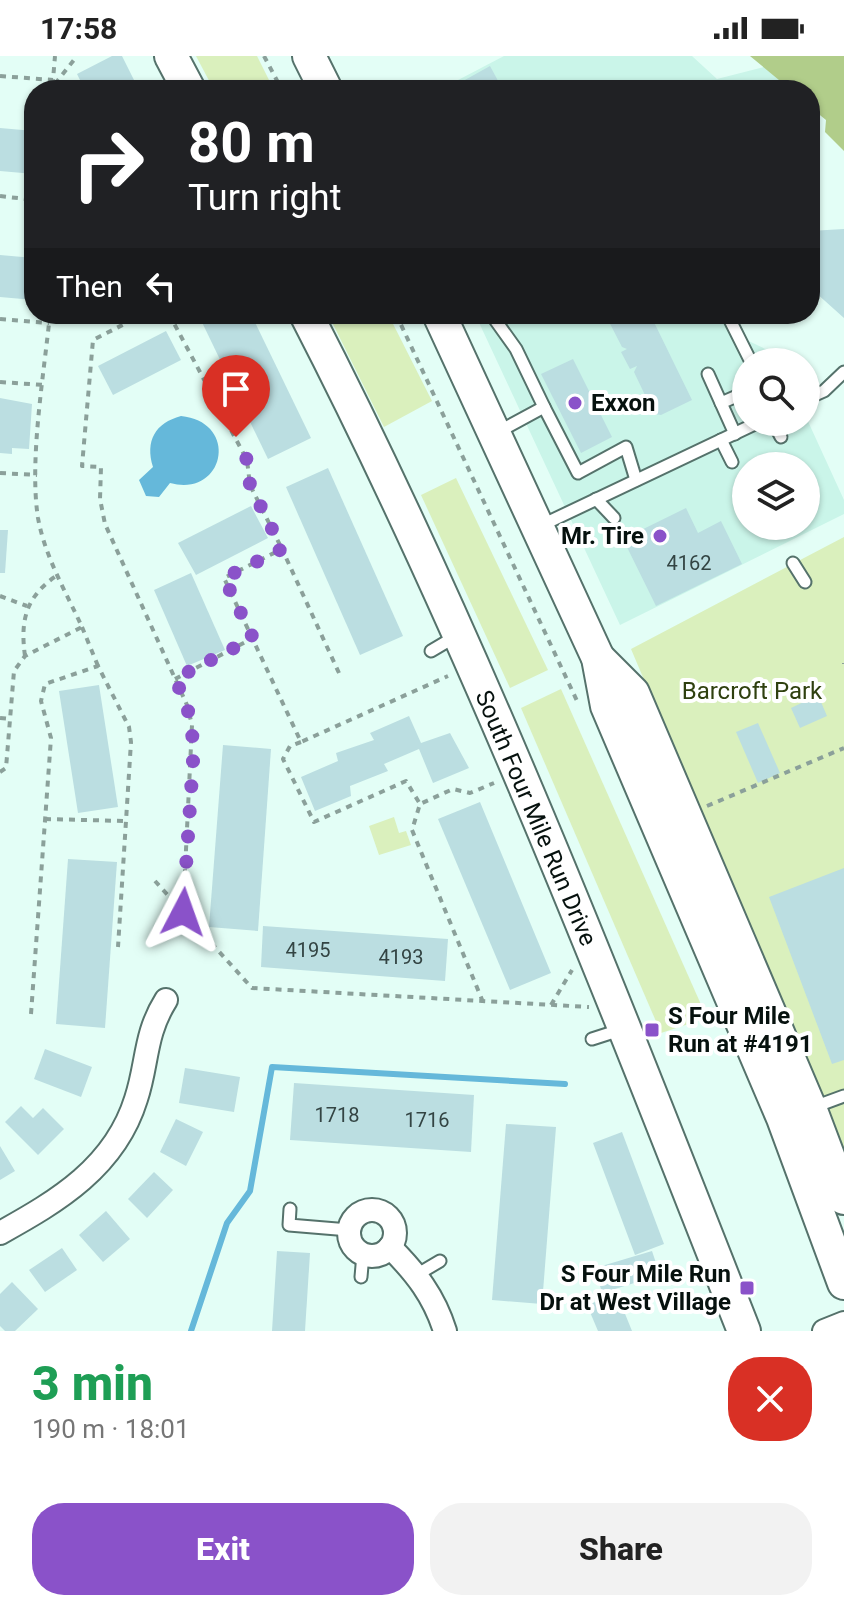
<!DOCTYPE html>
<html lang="en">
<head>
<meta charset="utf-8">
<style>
	:root { --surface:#fff; --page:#f2f2f2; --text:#222; --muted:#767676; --accent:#8a52c9 }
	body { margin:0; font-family:Roboto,sans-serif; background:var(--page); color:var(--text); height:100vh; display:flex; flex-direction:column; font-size:30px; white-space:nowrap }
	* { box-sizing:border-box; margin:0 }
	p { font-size:26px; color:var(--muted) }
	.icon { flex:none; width:44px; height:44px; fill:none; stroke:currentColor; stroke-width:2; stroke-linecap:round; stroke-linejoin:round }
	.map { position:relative; height:1275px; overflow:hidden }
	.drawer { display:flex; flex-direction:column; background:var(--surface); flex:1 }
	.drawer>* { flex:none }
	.top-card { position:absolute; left:24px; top:24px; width:796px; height:244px; border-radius:32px; box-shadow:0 2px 6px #0004; background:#202124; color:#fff; overflow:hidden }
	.fabs { position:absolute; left:732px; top:292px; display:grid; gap:16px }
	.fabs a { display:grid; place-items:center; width:88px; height:88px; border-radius:50%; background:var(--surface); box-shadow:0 2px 6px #0004; font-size:40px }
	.pin { position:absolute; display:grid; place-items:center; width:68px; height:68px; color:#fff; margin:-82px -34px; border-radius:50% 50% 50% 0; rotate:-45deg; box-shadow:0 0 8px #0007 }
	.pin .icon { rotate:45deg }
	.me { position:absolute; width:88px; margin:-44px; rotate:4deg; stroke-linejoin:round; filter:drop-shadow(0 0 6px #0008) }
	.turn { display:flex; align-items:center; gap:28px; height:168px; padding:0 32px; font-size:36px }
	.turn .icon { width:104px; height:104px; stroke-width:2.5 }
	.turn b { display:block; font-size:56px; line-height:68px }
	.then { display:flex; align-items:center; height:76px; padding:0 32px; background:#0003; gap:16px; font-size:30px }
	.round { display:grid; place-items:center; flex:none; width:84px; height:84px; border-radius:32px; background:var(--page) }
	.overview { display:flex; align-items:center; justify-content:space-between; height:136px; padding:0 32px }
	h1 { font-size:48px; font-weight:800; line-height:60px; color:#1e9e55 }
	.action { display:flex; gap:16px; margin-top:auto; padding:16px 32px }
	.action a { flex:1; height:92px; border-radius:32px; background:var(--accent); color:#fff; font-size:32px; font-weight:800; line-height:92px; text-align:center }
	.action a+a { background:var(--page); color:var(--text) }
	.status { display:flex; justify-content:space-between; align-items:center; height:56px; padding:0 40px; background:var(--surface); direction:ltr }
	.status svg { height:22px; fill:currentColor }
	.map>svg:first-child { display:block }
	.built { fill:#caf5e9; fill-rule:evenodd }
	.green { fill:#daf0bd }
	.forest { fill:#b1cd8a }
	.water { fill:#65b8da }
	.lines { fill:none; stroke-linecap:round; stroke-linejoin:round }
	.stream { stroke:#65b8da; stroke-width:6 }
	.building { fill:#bbdee1 }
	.lane-casing { stroke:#55726b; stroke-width:15 }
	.street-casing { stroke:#55726b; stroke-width:26 }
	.secondary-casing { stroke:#55726b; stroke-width:36 }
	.path { stroke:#8ba09a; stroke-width:4; stroke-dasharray:6 6; stroke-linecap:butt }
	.lane { stroke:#fff; stroke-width:11 }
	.street { stroke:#fff; stroke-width:22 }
	.secondary { stroke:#fff; stroke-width:32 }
	.route { stroke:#8a52c9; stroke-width:14; stroke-dasharray:0 25.2 }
	.poi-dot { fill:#8a52c9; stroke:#fff; stroke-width:3 }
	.labels { text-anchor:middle; stroke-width:8; stroke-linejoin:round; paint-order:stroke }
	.number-label { font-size:20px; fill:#334443 }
	.poi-label { font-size:24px; font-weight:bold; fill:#06110e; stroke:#fff; text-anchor:start }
	.park-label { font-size:24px; fill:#2f400f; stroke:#fff }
	.street-label { font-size:24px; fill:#06110e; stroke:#fff }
</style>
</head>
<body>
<div class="status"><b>17:58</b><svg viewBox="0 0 49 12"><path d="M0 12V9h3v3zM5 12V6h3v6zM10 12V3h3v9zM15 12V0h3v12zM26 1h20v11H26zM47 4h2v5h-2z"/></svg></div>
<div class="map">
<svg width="844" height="1275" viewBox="0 0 844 1275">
	<rect width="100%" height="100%" fill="#e3fef6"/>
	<g class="built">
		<polygon points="504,0 692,0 717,23 764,11 791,34 439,34"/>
		<path d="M475 258H727L738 280 778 299 781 306H746V366H806V361L844 444V458L620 569ZM746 410H806V470H746Z"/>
	</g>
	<g class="green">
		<polygon points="196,0 257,0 274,34 214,34"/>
		<polygon points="328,258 388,258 432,345 384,371"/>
		<polygon points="456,422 548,614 510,632 421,439"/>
		<polygon points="844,481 844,1110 794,978 631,593"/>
		<polygon points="561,633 707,962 661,977 521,652"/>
		<polygon points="394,761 399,777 406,775 411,789 379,799 369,770"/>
	</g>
	<polygon class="forest" points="750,0 844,0 844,95 825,76 826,64 810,51 810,34 791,34"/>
	<path class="water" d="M181 360C240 366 225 442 170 427L159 441 146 440 139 424 153 411C145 385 155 367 181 360Z"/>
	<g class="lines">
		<polyline class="stream" points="191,1275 227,1167 250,1135 272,1011 565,1028"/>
	</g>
	<g class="building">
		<polygon points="112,0 122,0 139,34 85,34 77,18"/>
		<polygon points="490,10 503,34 447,34"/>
		<polygon points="0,72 34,75 34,118 0,115"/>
		<polygon points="844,173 844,262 815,236 810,237 810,175"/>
		<polygon points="0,199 34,202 34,244 0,241"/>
		<polygon points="198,258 251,258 311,382 268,403"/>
		<polygon points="561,258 592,258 572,267"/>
		<polygon points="605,258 650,258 692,344 661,359 654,358 634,316 637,310 630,313 621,296 627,293 622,291"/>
		<polygon points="166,275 181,304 113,339 98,310"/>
		<polygon points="573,303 612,381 581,397 541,318"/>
		<polygon points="0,342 32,348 29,393 12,392 12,398 0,397"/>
		<polygon points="328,412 403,580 360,599 286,431"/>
		<polygon points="251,450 268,482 196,519 178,487"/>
		<polygon points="686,452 698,477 721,465 742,508 656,550 623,483"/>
		<polygon points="0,474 8,474 5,517 0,517"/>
		<polygon points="191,517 225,594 187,610 154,534"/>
		<polygon points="99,629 118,751 78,757 59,635"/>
		<polygon points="818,639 827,660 800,672 791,652"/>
		<polygon points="409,660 421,687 450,677 469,712 433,727 419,693 384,708 388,715 350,730 351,740 315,755 301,721 338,705 336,697 374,684 370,677"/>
		<polygon points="758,667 780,717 758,727 736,676"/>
		<polygon points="223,689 271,693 258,875 209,871"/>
		<polygon points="480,746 551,917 510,934 438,763"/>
		<polygon points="68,803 117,806 105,972 56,968"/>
		<polygon points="844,812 844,1004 832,1008 769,841"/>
		<polygon points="263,870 448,883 445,925 261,911"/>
		<polygon points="45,993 92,1011 81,1041 34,1023"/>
		<polygon points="185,1012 240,1021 234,1056 179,1047"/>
		<polygon points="294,1027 474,1039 471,1096 290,1084"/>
		<polygon points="21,1050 33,1062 43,1052 64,1073 38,1099 5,1066"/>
		<polygon points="176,1063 203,1076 186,1110 160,1096"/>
		<polygon points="506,1068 556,1071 542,1248 492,1244"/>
		<polygon points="622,1076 664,1188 635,1199 593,1087"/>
		<polygon points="0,1090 15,1115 0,1124"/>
		<polygon points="154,1116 173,1134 147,1162 128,1143"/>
		<polygon points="106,1155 130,1183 103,1206 79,1179"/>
		<polygon points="62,1192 77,1214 45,1236 29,1214"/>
		<polygon points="277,1195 310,1197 305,1275 272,1275"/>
		<polygon points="652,1195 660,1219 602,1237 595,1212"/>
		<polygon points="12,1226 38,1253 15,1275 5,1275 0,1270 0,1238"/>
		<polygon points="617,1238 632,1275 598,1275 587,1249"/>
	</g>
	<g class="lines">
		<g class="lane-casing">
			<g id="lane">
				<polyline points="491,258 516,293 544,351 496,377"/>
				<polyline points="727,258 751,306"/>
				<polyline points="708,318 735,378"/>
				<polyline points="806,343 824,335 844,316"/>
				<polyline points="721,347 746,336"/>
				<polyline points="544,351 578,417 626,391 636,424"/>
				<polyline points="773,366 781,381"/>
				<polyline points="721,384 732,406"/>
				<polyline points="596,443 614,462"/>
				<polyline points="540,470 759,366"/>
				<polyline points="793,507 805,526"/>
				<polyline points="431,595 458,579"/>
				<polyline points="592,983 620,974"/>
				<polyline points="814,1051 844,1040"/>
				<polyline points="290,1153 289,1169 349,1174"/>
				<polyline points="418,1218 440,1205"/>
				<polyline points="361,1221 363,1198"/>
			</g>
		</g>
		<g class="street-casing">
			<g id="street">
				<circle cx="372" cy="1177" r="23"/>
				<path d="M0 1177C58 1145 115 1111 136 1043 148 1007 144 979 166 944"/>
				<path d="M390 1191C416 1217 434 1240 445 1275"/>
				<polyline points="824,1275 844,1267"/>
			</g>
		</g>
		<g class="secondary-casing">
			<g id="secondary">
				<polyline points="171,0 189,34"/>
				<polyline points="309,0 326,34"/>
				<path d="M306 258C475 586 609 932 744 1275"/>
				<polyline points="439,258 598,602 607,650 783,1062 844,1227"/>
				<polyline points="598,602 633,637 810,1052 844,1142"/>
			</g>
		</g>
		<g class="path">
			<polyline points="264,0 282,34"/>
			<polyline points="0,20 53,24 55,0"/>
			<polyline points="55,28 77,0"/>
			<polyline points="0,140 34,144"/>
			<polyline points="144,258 93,284 82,410 101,411 100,443 105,468 187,649 192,669 183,856"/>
			<polyline points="169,258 247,404 250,429 282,493"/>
			<polyline points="396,258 578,647"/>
			<polyline points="0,263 49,267"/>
			<polyline points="0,326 44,329"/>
			<polyline points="0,417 37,419"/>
			<polyline points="0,540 27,550"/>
			<polyline points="82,571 98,610"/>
			<path d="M25 600C20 564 26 541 56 520"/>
			<polyline points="844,607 844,608"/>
			<polyline points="339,617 282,493 224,522 301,686 448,620"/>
			<polyline points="175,623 253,582"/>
			<polyline points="0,662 10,663"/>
			<polyline points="301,686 290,690 283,703 314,766 406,725 420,748"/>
			<path d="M0 716 6 712 14 615 25 600 82 571C66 536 45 501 38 462 29 404 44 318 50 258"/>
			<polyline points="707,750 844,692"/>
			<polyline points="45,763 126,765"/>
			<polyline points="155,825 252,932 589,951"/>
			<polyline points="483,946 412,774 420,748 453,733 470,737 494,727"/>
			<polyline points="551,949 572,914"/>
			<polyline points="31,958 51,682 41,645 45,628 98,610 129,671 131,686 118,891"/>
		</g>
		<use href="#lane" class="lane"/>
		<use href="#street" class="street"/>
		<use href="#secondary" class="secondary"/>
	</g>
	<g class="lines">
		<polyline class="route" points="183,856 194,690 187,649 175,623 253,582 224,522 282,493 250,429 247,404 236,381"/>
	</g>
	<g class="poi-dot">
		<circle cx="575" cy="347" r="8"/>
		<circle cx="660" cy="480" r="8"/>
		<rect x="644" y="966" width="16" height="16" rx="4"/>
		<rect x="739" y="1224" width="16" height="16" rx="4"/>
	</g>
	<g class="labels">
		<g class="number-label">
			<text x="689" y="514">4162</text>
			<text x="308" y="901">4195</text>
			<text x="401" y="908">4193</text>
			<text x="337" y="1066">1718</text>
			<text x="427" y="1071">1716</text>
		</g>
		<g class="poi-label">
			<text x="591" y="355">Exxon</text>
			<text x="644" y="488" text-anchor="end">Mr. Tire</text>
			<text x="668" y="968">S Four Mile<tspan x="668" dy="28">Run at #4191</tspan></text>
			<text x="731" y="1226" text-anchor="end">S Four Mile Run<tspan x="731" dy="28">Dr at West Village</tspan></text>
		</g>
		<g class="park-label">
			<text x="752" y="643">Barcroft Park</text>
		</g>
		<g class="street-label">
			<text transform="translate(536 762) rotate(67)" y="8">South Four Mile Run Drive</text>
		</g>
	</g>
</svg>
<div class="fabs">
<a><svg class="icon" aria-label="search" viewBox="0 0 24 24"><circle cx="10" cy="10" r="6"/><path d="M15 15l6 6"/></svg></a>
<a><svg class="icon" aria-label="layers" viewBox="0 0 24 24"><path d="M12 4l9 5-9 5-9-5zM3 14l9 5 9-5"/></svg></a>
</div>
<div class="pin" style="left:236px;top:381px;background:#d93025"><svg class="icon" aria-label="arrive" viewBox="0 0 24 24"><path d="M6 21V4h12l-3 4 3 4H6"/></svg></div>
<svg class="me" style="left:183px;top:856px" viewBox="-20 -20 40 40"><path d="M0-17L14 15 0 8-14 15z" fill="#8a52c9" stroke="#fff" stroke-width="4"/></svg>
<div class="top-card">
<div class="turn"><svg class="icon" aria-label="right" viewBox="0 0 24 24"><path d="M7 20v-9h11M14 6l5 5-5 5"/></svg><div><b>80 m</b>Turn right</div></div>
<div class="then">Then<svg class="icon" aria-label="left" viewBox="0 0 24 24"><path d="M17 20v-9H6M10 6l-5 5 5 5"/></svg></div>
</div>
</div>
<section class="drawer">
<div class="overview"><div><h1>3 min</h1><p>190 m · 18:01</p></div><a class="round" style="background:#d93025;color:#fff"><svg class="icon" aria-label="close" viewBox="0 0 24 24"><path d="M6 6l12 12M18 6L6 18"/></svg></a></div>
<div class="action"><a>Exit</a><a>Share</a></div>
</section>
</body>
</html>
